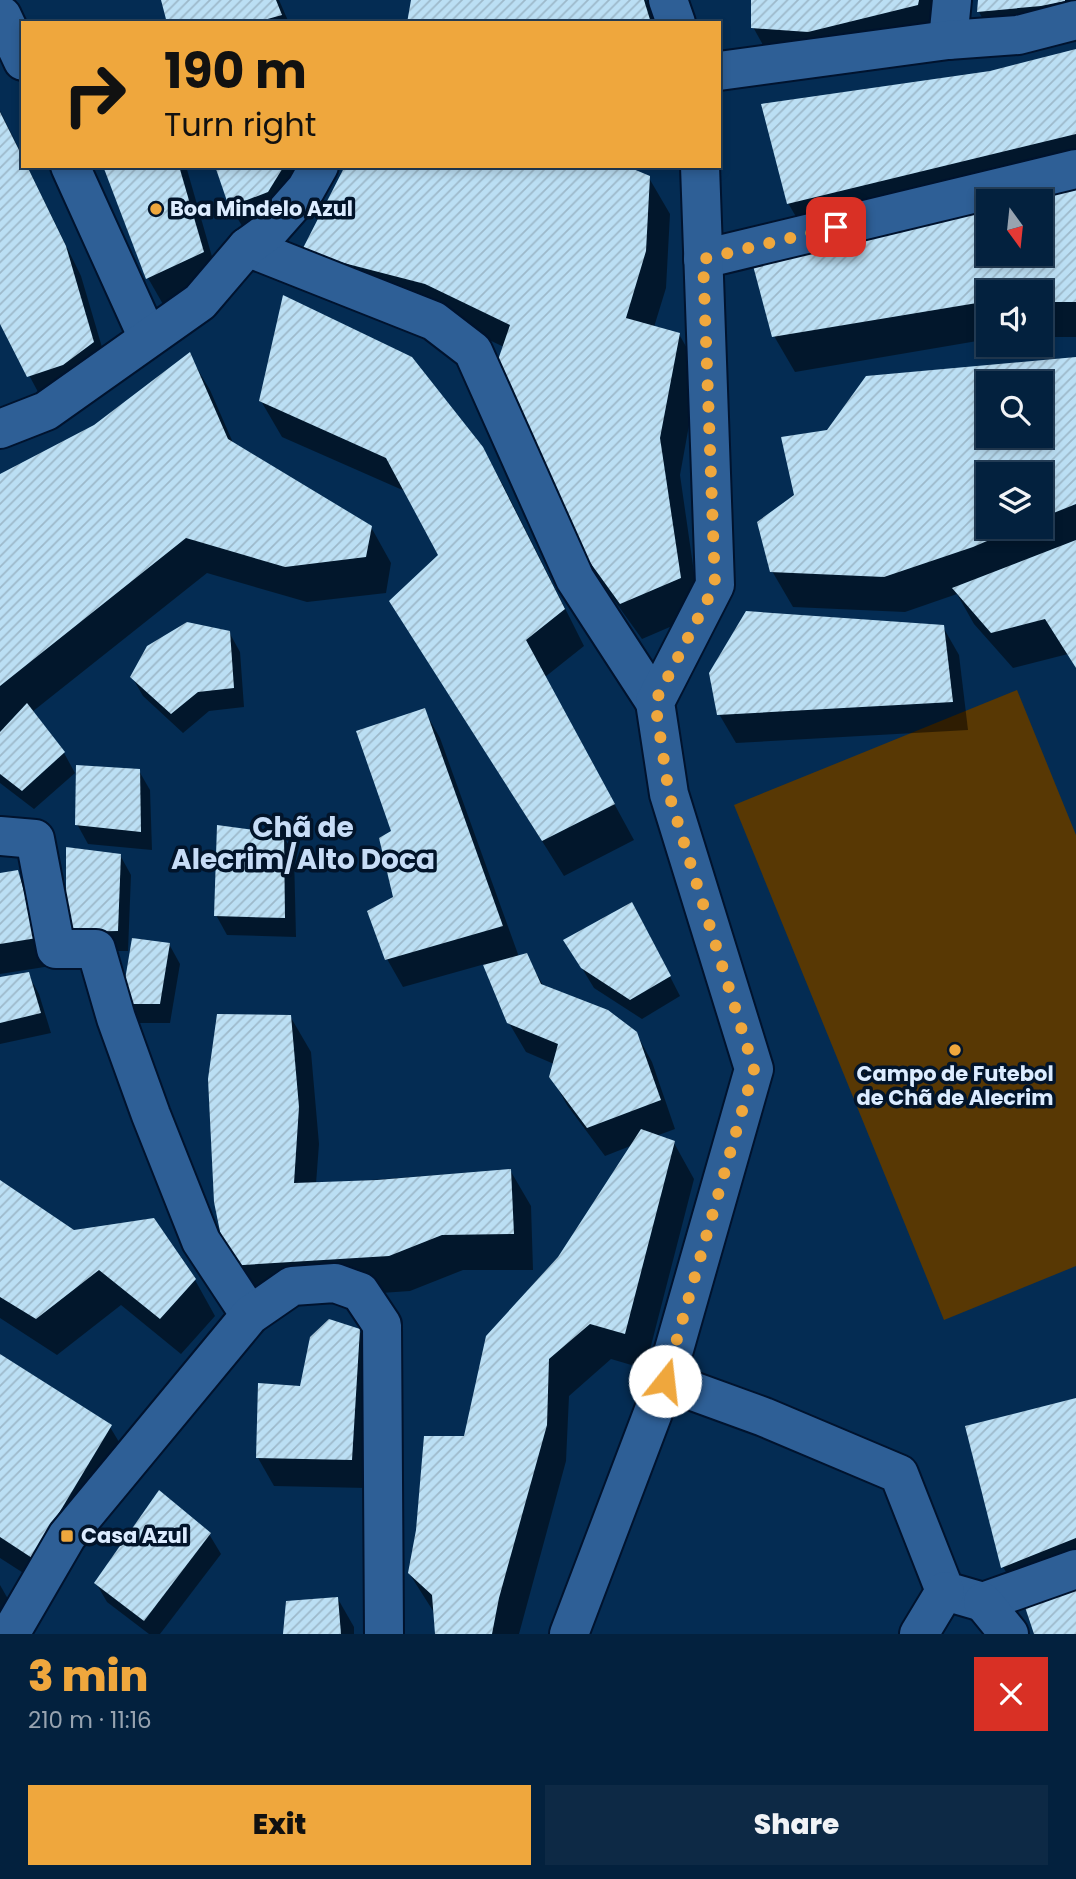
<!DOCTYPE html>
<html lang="en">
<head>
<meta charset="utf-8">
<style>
	:root { --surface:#03213e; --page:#0d2945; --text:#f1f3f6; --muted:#97a3b0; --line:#243e58; --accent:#efa73d }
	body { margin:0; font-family:Poppins,sans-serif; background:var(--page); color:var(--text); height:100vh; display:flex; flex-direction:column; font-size:26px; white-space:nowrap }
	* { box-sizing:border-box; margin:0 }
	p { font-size:23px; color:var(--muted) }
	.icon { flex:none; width:38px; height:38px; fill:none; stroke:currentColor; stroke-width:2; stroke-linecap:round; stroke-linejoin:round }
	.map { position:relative; height:1634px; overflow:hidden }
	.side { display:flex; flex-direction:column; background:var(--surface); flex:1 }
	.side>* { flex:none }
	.top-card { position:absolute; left:21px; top:21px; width:700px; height:147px; border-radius:0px; box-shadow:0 4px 10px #0003,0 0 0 2px var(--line); background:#efa73d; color:#111; overflow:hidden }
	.needle { width:46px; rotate:165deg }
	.tools { position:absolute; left:976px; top:189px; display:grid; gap:14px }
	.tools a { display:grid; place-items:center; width:77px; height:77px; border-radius:0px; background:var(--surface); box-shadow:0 4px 10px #0003,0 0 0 2px var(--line); font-size:35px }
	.pin { position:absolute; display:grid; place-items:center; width:60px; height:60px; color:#fff; margin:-30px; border-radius:14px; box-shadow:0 4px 10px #0006 }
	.me { position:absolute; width:77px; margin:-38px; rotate:16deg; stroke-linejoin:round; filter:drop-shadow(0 0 5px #0008) }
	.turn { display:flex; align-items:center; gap:24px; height:147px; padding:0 28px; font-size:32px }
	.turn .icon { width:91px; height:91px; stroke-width:2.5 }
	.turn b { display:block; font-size:49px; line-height:60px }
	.round { display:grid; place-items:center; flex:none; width:74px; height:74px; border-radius:0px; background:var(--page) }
	.overview { display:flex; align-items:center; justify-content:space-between; height:119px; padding:0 28px }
	h1 { font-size:42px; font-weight:800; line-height:52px; color:var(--accent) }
	.cta { display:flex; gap:14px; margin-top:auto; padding:14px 28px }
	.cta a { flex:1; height:80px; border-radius:0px; background:var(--accent); color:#111; font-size:28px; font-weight:800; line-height:80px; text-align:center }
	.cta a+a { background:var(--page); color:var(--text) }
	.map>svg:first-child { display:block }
	.pitch { fill:#583804 }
	.shadow { fill:#0007; fill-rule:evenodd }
	.building { fill:url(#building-hatch); fill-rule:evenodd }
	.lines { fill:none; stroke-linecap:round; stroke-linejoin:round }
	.minor-casing { stroke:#00132e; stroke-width:42 }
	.minor { stroke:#2e5f96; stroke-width:38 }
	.route { stroke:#efa73d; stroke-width:12; stroke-dasharray:0 21.6 }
	.poi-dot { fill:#efa73d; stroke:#02142a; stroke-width:2.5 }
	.labels { text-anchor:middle; stroke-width:7; stroke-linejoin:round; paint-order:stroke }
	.poi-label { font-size:21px; font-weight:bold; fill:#dcecff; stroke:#02142a; text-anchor:start }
	.district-label { font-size:28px; font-weight:bold; fill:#c7dcf6; stroke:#02142a }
</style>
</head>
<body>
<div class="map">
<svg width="1076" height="1634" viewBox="0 0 1076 1634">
	<defs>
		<pattern id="building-hatch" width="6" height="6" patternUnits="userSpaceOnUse" patternTransform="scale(1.75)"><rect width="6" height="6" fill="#bbdff4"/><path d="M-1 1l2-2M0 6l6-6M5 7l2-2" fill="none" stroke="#9db9ca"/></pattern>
	</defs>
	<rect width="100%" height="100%" fill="#042c53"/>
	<polygon class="pitch" points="1017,690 1076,835 1076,1266 944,1320 734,805"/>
	<g class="shadow">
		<polygon points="163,0 279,0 289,23 169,23"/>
		<polygon points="413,0 646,0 659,23 409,23"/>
		<polygon points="753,0 942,0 938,40 773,63 753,27"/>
		<polygon points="979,0 1076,0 1076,39 999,48 979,12"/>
		<polygon points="1076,51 1076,174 809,239 788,203 990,72"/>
		<polygon points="0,111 23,157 23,166 27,166 81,276 109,371 45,405 0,321"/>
		<polygon points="105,166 186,166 219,281 164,306 148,278"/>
		<polygon points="217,166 314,166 247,234 230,206"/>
		<polygon points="649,178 670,214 666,288 654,327 679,334 699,370 680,475 700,614 642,639 586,561 504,347 303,252"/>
		<polygon points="1076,189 1076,337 1041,337 1041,292 989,292 989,339 795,372 774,336 989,254 1041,254 1041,201 1019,201"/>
		<polygon points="189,355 210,390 234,445 371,527 391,563 386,593 307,602 207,573 32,712 64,753 75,773 34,809 0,783 0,476 95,427"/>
		<path d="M1076 359V667L1068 654 1013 668 974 624 957 594 905 612 793 607 772 571 796 496 828 432 867 378ZM989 383H1041V436H989ZM989 474H1041V527H989Z"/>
		<polygon points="261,401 482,448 503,485 584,646 545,677 634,840 564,876 391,601 441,556 407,492 282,437"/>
		<polygon points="943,627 959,655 968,730 736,743 719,714"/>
		<polygon points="229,632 240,652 244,707 209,711 183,733 143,696 132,677"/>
		<polygon points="424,710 440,738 519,957 526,955 544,987 636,1033 652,1062 675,1129 656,1136 674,1143 694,1179 645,1369 611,1359 569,1396 566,1461 519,1634 437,1634 435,1614 409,1573 466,1437 560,1258 633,1145 605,1156 567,1105 551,1076 554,1064 526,1052 509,1023 485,964 403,987 387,959 395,898 393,832"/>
		<polygon points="139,771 150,790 152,850 88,844 77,824"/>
		<polygon points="283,835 294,855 296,937 227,935 216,915"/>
		<polygon points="120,855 131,875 128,951 79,951"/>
		<polygon points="17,872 34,901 51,966 0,974 0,875"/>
		<polygon points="643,924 680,996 642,1019 594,988 577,960"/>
		<polygon points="169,944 180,964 170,1023 134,1023 123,1003"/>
		<polygon points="28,974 39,994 51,1033 0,1044 0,979"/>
		<polygon points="290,1016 311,1052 319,1144 316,1184 510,1170 531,1206 533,1270 463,1270 410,1291 249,1302 228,1266"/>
		<polygon points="0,1183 74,1232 195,1280 215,1316 181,1354 121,1305 57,1355 0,1318"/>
		<polygon points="359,1330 376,1359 367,1488 274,1486 258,1458 301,1388"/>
		<polygon points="0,1356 110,1427 131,1462 53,1592 0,1558"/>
		<polygon points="1076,1399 1076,1582 1024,1602 1003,1567"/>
		<polygon points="209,1534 221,1554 160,1634 149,1634 107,1602 96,1583"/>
		<polygon points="0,1585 16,1613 0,1634"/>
		<polygon points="338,1599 354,1627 354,1634 285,1634 287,1603"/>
	</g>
	<g class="building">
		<polygon points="161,0 276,0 282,15 253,23 167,23"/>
		<polygon points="411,0 644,0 651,23 407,23"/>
		<polygon points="751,0 919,0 918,5 808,32 751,28"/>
		<polygon points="978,0 1065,0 1065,1 1041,6 977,12"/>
		<polygon points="1076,49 1076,134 787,204 761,104 990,71"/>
		<polygon points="0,112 23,158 23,166 27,166 66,246 94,342 63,365 27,377 0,324"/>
		<polygon points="103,166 179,166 204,252 146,279"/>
		<polygon points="215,166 284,166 268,192 229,207"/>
		<polygon points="345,166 626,166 650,176 646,251 626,318 680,333 660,438 681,578 620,604 563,525 498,360 510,325 425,284 301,252"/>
		<polygon points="1076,187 1076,302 1041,302 1041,292 989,292 989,301 772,337 751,258 989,206 989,254 1041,254 1041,201 1016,201"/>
		<polygon points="283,295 412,357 483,447 565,609 526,640 615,804 542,841 389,601 438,555 386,458 259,401"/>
		<polygon points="190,352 228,439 372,526 366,557 285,567 186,538 0,686 0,474 94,425"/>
		<path d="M1076 357V504L1041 518V474H989V527H1020L973 547 884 577 770 572 757 522 794 495 781 437 827 430 866 376ZM989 383H1041V436H989Z"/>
		<polygon points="1076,540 1076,668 1045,619 991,633 952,588"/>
		<polygon points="746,611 944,625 953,702 717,715 709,673"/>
		<polygon points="187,622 230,631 234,688 198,692 171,714 130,677 147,646"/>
		<polygon points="27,703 65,752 22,791 0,774 0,732"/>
		<polygon points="425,708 503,926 385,960 367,911 393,897 379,838 391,831 356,731"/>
		<polygon points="76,765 140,769 141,832 75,825"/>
		<polygon points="217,825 284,834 285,918 214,916"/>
		<polygon points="66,847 121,854 118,931 66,932"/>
		<polygon points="18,870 37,938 0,944 0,873"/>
		<polygon points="632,902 671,976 630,1000 581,968 563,940"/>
		<polygon points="132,938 170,943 160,1004 121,1004"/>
		<polygon points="527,953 541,984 608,1010 637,1032 661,1100 587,1128 549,1077 558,1044 507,1023 483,965"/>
		<polygon points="29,972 41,1013 0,1023 0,977"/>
		<polygon points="217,1014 291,1015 299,1107 294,1183 377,1180 511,1169 514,1234 442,1235 389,1256 227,1266 214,1202 208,1079"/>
		<polygon points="641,1129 675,1141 625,1334 590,1324 549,1359 547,1425 499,1598 492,1634 435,1634 432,1595 408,1573 416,1530 424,1436 464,1436 486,1336 558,1257"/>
		<polygon points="0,1180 74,1230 154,1218 196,1279 160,1319 99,1270 36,1319 0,1297"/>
		<polygon points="329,1319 360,1329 352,1460 256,1458 258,1383 300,1386 310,1337"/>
		<polygon points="0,1354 112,1425 32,1558 0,1537"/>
		<polygon points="1076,1398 1076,1538 1001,1568 965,1426"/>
		<polygon points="159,1490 211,1533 144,1621 94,1583"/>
		<polygon points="1076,1588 1076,1634 1034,1634 1025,1607"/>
		<polygon points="338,1597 341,1634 283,1634 286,1601"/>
	</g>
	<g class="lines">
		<g class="minor-casing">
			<g id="minor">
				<polyline points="668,0 676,23"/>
				<polyline points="2,16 23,61"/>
				<polyline points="948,40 952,0"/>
				<polyline points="719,71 948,40 1018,35 1076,20"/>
				<polyline points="70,166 148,338"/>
				<polyline points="247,247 434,321 473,351 575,579 655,702"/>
				<polyline points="703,259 1076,169"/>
				<polyline points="0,429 46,411 200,302 247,247 269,231 306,189 319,166"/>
				<polyline points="0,836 35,839 56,949 96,949 116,1018 151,1115 201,1241 250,1315"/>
				<polyline points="665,1381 764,1417 899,1474 945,1591 983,1602 1076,1569"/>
				<polyline points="983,1602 1009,1634"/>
				<polyline points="10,1634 67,1536 250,1315 292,1286 335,1283 360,1292 382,1325 384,1634"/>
				<polyline points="569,1634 665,1381 754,1069 669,794 655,702 715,585 700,166"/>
				<polyline points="919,1634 945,1591"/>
			</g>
		</g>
		<use href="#minor" class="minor"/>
	</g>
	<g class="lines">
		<polyline class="route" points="665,1381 754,1069 669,794 655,702 715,585 703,259 836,227"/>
	</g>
	<g class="poi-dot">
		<circle cx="156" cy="209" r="7"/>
		<circle cx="955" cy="1050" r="7"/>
		<rect x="60" y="1529" width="14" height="14" rx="3.5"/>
	</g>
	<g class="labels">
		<g class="poi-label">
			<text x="170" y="216">Boa Mindelo Azul</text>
			<text x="955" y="1081" text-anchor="middle">Campo de Futebol<tspan x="955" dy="24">de Chã de Alecrim</tspan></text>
			<text x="81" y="1543">Casa Azul</text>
		</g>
		<g class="district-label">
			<text x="303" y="837">Chã de<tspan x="303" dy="32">Alecrim/Alto Doca</tspan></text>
		</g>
	</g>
</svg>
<div class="tools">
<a><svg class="needle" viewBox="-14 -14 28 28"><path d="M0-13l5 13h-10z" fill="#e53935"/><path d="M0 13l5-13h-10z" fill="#97a3b0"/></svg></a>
<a><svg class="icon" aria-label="sound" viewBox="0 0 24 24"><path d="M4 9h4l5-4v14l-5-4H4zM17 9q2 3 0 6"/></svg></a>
<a><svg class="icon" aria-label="search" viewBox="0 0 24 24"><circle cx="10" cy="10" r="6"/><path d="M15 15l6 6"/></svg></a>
<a><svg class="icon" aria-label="layers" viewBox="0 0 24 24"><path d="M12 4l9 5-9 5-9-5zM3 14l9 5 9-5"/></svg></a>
</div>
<div class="pin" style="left:836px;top:227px;background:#d93025"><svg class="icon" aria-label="arrive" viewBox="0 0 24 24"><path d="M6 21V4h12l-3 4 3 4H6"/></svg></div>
<svg class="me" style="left:665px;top:1381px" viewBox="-20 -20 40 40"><circle r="19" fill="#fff"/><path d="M0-13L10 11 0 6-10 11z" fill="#efa73d"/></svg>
<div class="top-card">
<div class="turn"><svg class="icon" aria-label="right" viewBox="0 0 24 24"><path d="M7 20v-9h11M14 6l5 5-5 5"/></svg><div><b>190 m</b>Turn right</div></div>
</div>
</div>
<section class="side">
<div class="overview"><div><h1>3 min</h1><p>210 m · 11:16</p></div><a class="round" style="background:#d93025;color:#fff"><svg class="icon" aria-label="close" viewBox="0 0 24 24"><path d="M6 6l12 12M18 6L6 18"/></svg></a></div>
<div class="cta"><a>Exit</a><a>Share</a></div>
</section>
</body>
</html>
